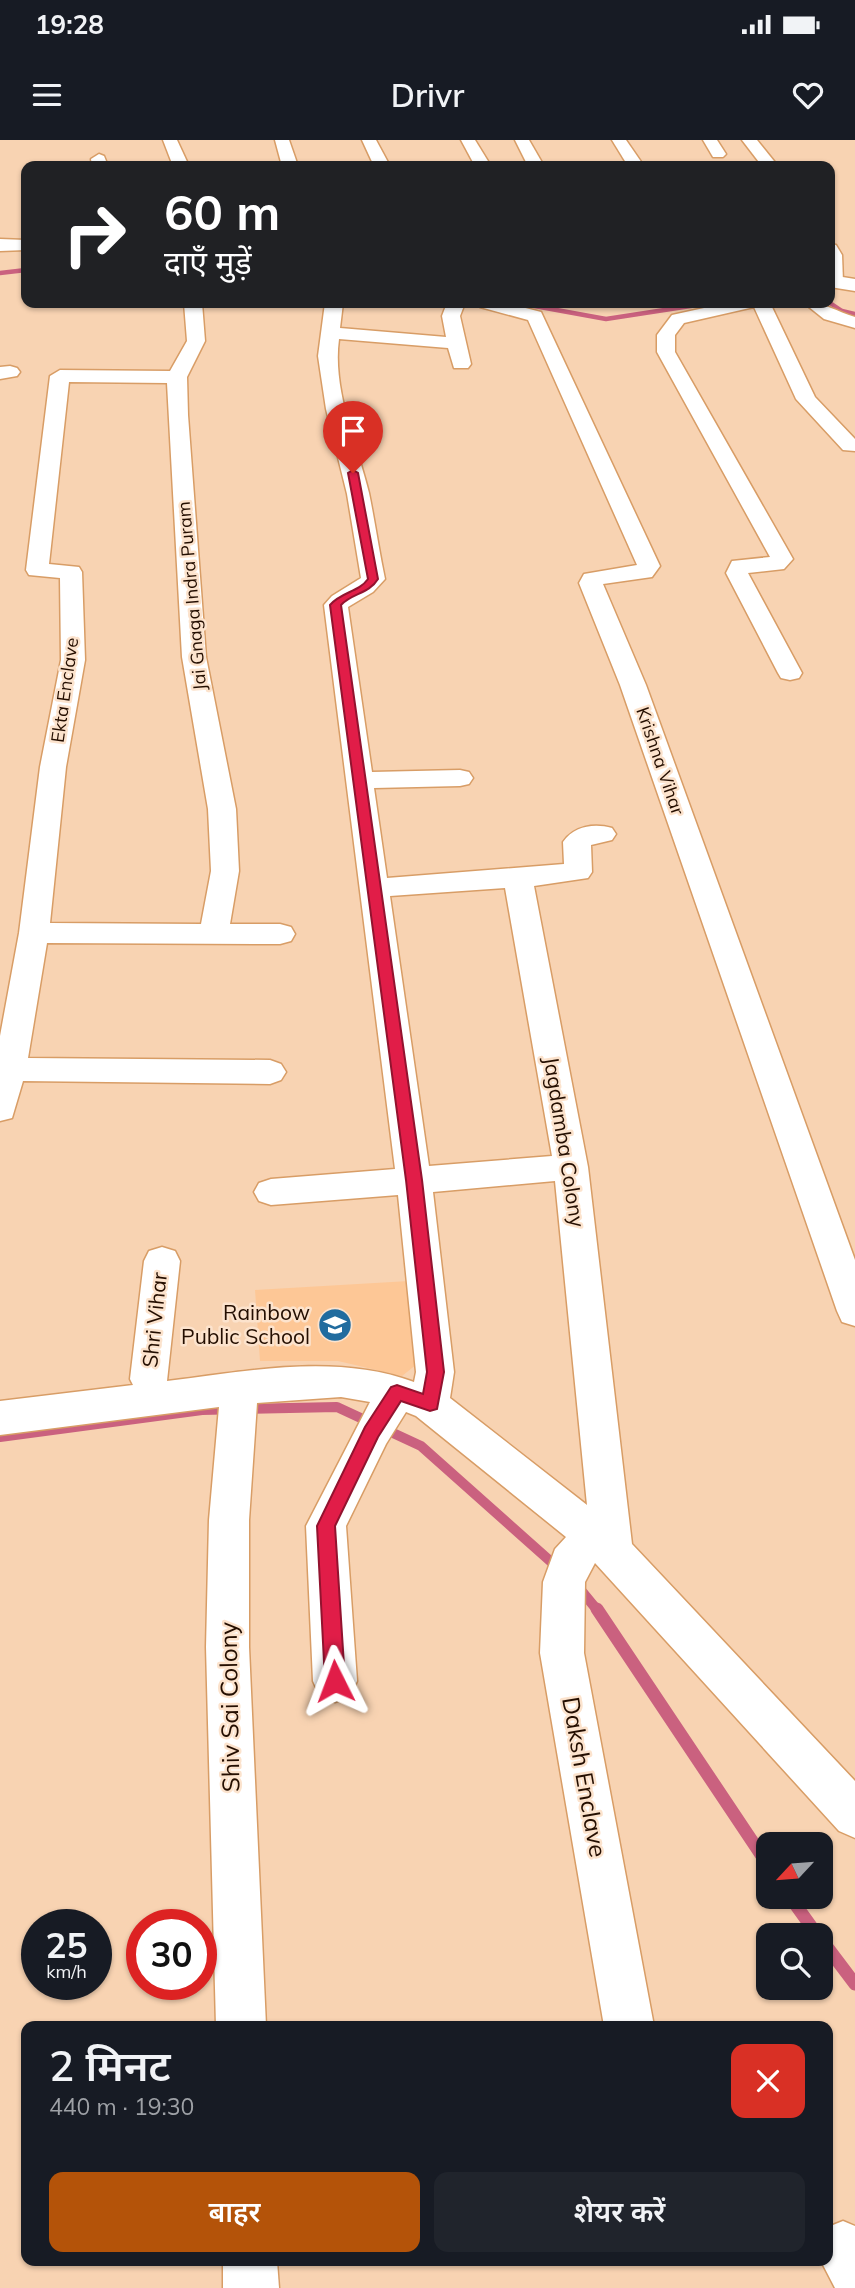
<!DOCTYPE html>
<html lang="hi">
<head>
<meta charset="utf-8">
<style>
	:root { --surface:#171b24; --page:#20242c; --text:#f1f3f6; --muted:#9ea1a6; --accent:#b45309 }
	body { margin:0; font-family:Mulish,"Noto Sans Devanagari",sans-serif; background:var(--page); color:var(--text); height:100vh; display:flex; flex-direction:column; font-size:26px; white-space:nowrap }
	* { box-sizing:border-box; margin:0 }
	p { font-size:23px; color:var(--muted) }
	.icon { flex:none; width:38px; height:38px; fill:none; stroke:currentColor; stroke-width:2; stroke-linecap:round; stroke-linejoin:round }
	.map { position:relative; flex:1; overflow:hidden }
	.drawer { position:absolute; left:21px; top:1881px; width:812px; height:245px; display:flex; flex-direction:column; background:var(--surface); border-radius:14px; box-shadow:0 2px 5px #0004 }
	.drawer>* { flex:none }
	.banner { position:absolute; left:21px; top:21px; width:814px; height:147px; border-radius:14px; box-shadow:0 2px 5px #0004; background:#202124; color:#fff; overflow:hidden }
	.needle { width:46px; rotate:244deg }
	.tools { position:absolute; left:756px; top:1692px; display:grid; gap:14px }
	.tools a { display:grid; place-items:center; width:77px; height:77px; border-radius:14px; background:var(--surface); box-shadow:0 2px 5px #0004; font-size:35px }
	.speed { position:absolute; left:21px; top:1769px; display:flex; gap:14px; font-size:35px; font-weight:700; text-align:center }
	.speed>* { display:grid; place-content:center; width:91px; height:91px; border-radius:50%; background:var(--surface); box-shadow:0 2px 5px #0004; line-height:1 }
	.speed small { font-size:18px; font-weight:400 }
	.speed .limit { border:10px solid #d22; background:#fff; color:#111 }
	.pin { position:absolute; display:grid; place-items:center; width:60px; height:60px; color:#fff; margin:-72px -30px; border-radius:50% 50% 50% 0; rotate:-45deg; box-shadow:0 0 7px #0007 }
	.pin .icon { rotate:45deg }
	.me { position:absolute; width:77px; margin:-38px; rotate:357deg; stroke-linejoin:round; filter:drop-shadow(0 0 5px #0008) }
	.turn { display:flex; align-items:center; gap:24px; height:147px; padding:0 28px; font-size:32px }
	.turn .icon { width:91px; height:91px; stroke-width:2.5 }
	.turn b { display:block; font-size:49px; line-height:60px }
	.round { display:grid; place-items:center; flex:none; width:74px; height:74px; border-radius:14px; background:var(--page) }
	.summary { display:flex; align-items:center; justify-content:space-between; height:119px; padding:0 28px }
	h1 { font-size:42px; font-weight:600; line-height:52px }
	.action { display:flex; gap:14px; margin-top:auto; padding:14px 28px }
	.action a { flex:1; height:80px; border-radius:14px; background:var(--accent); color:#fff; font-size:28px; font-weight:600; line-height:80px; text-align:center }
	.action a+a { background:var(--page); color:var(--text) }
	.status { display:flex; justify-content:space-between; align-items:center; height:49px; padding:0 35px; background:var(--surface); direction:ltr }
	.status svg { height:19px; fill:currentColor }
	header { display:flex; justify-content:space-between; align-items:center; height:91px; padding:0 28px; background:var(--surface); font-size:32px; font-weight:600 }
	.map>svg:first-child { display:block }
	.built { fill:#fdc796 }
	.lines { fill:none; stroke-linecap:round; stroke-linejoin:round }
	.stream-far2 { stroke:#ca617f; stroke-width:4.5 }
	.stream-far1 { stroke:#ca617f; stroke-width:10 }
	.stream { stroke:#ca617f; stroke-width:13 }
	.minor-casing { stroke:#d89d66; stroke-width:3 }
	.tertiary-casing { stroke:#d89d66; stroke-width:3 }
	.minor { fill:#fff; fill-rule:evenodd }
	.tertiary { fill:#fff; fill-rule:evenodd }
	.route { fill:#e11d48; stroke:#92132f; stroke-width:2 }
	.labels { text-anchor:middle; stroke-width:5; stroke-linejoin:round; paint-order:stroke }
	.far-street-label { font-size:18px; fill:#240e00; stroke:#fce3cd }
	.street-label { font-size:21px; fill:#240e00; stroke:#fce3cd }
	.poi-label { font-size:21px; fill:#240e00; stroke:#fce3cd; text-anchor:end }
	.near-street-label { font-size:24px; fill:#240e00; stroke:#fce3cd }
</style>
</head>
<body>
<div class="status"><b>19:28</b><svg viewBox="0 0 49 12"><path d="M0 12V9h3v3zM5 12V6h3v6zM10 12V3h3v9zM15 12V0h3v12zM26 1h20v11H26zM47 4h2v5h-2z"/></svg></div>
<header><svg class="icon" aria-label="menu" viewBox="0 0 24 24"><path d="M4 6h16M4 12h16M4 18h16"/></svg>Drivr<svg class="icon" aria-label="heart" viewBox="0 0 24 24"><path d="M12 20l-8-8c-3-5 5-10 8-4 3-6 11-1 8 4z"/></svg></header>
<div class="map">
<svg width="855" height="2148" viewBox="0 0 855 2148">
	<rect width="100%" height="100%" fill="#f8d3b2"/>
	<polygon class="built" points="409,1141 417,1224 402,1236 338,1221 260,1221 255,1150"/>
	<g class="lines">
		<g class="stream-far2">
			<polyline points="0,133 26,130"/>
			<polyline points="518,163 606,179 710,163"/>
			<polyline points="830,163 842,171 855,174"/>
		</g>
		<g class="stream-far1">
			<polyline points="0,1297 202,1270 337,1267 421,1306 558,1428"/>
			<polyline points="575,1443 598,1471"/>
		</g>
		<g class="stream">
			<polyline points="597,1469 768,1725"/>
			<polyline points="790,1757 818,1796"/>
			<polyline points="821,1799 855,1844"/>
		</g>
		<g class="minor-casing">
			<g id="minor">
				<polygon points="163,0 177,0 189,26 173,26"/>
				<polygon points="275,0 289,0 298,26 282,26"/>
				<polygon points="362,0 376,0 390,26 374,26"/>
				<polygon points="461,0 475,0 491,26 475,26"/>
				<polygon points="515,0 529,0 544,26 528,26"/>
				<polygon points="612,0 626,0 644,26 628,26"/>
				<polygon points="703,0 717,0 726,14 723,17 713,17"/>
				<polygon points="742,0 757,0 778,26 762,26"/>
				<polygon points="99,14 104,16 108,26 92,26 91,19"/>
				<polygon points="830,104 836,105 842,115 843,142 834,147 830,146"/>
				<path d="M184 163H202L205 201 187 237 188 275 206 517 236 669 239 731 230 784H280L291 787 295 794 291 801 280 804 47 803 28 918 270 920 281 924 286 932 281 940 270 944 23 941 12 978 0 981V896L19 793 40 627 61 520 60 438 29 435 26 430 50 236 60 230 170 231 187 201ZM69 242 167 243 182 517 208 669 211 731 201 784 50 783 66 627 85 520 82 432 79 427 49 424Z"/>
				<path d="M325 163H343L340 188 446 197 442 176 447 163H465L460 176 471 224 468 228H454L448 208 339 199C332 250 357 304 369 353 375 382 379 411 385 439L373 452 348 467 372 632 460 630 469 632 473 638 469 644 460 646 374 648 387 738 564 724 563 702C574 686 594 683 612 688L616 694 612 700 591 705 592 732 588 738 534 746 588 1027 632 1404 855 1641V1698L839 1691 595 1423 585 1442 584 1513 654 1886H604L540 1513 543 1442 555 1409 566 1397 416 1276 406 1272 386 1304 346 1386 357 1541 350 1556 335 1562 320 1556 313 1541 306 1386 370 1262 341 1257 257 1263 249 1380V1507L266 1886H216L206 1507 209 1380 219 1267 0 1295V1261L133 1245 130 1239 144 1121 149 1111 162 1107 175 1111 180 1121 167 1241C248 1231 336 1213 414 1242L416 1232 398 1055 271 1065 259 1061 254 1052 259 1043 271 1039 395 1029 324 465 332 456 361 438 347 354 326 269 318 216ZM505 748 552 1016 429 1026 390 756ZM555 1041 587 1365 450 1258 454 1232 433 1052Z"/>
				<polygon points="477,163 506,163 541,172 660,426 652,437 603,444 646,545 855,1120 855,1186 842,1182 837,1171 620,545 579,443 584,434 637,425 528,180 480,167"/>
				<polygon points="727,163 770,163 815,257 855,299 855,311 843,310 796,259 754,167 684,183 675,195 675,212 793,419 784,429 748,433 802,533 799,538 790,540 781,538 778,533 726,433 732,421 770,417 657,212 657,195 672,175"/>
				<path d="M804 163C825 162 835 171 855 177V188L824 179Z"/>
				<polygon points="10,226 17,228 20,232 17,236 0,239 0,227"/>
				<polygon points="843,2081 855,2086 855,2148 835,2148 821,2121 828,2121 828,2087"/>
				<polygon points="223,2121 277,2121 279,2148 223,2148"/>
			</g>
		</g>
		<g class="tertiary-casing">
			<g id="tertiary">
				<polygon points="0,99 26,100 26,110 0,111"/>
				<polygon points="830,135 855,139 855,151 830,147"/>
			</g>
		</g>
		<use href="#minor" class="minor"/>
		<use href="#tertiary" class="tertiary"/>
	</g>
	<path class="route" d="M353 330 358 333 378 439C369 454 352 453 341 465L422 1040 444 1232 437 1269 430 1271 401 1261 378 1297 335 1386 345 1541 342 1548 335 1551 328 1548 325 1541 317 1386 365 1287 391 1247 397 1245 423 1254 427 1232 406 1040 330 465C341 452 359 452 368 439L348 333Z"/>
	<defs>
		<g id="school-disc" transform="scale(1.75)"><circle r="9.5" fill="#216c9f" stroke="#fce3cd"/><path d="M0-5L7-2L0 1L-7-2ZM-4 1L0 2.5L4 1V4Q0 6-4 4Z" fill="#fff"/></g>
	</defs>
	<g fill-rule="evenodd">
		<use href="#school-disc" x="335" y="1185"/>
	</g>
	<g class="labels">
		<g class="far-street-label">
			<text transform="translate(192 456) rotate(-95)" y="6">Jai Gnaga Indra Puram</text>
			<text transform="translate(65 550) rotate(-82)" y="6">Ekta Enclave</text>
			<text transform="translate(660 621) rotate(71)" y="6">Krishna Vihar</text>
		</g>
		<g class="street-label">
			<text transform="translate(564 1002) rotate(81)" y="7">Jagdamba Colony</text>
			<text transform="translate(155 1180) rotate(-84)" y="7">Shri Vihar</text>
		</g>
		<g class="poi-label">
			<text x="310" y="1180">Rainbow<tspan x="310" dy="24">Public School</tspan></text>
		</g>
		<g class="near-street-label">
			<text transform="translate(230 1567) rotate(-91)" y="8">Shiv Sai Colony</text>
			<text transform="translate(584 1637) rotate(80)" y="8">Daksh Enclave</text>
		</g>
	</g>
</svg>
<div class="tools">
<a><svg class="needle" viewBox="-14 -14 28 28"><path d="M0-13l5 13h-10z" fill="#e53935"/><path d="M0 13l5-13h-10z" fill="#9ea1a6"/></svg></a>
<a><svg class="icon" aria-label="search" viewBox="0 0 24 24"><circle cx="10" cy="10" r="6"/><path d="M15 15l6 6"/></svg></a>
</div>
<div class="speed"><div>25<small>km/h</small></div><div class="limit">30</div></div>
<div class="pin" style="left:353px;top:333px;background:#d93025"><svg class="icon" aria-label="arrive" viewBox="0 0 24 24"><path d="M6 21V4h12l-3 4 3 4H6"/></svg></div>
<svg class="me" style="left:335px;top:1541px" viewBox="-20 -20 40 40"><path d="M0-17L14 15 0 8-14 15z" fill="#e11d48" stroke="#fff" stroke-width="4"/></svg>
<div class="banner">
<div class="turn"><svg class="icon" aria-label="right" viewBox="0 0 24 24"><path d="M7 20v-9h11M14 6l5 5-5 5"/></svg><div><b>60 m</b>दाएँ मुड़ें</div></div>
</div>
<section class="drawer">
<div class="summary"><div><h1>2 मिनट</h1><p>440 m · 19:30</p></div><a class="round" style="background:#d93025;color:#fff"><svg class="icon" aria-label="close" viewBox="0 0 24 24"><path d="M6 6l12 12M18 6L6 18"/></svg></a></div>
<div class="action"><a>बाहर</a><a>शेयर करें</a></div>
</section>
</div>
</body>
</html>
